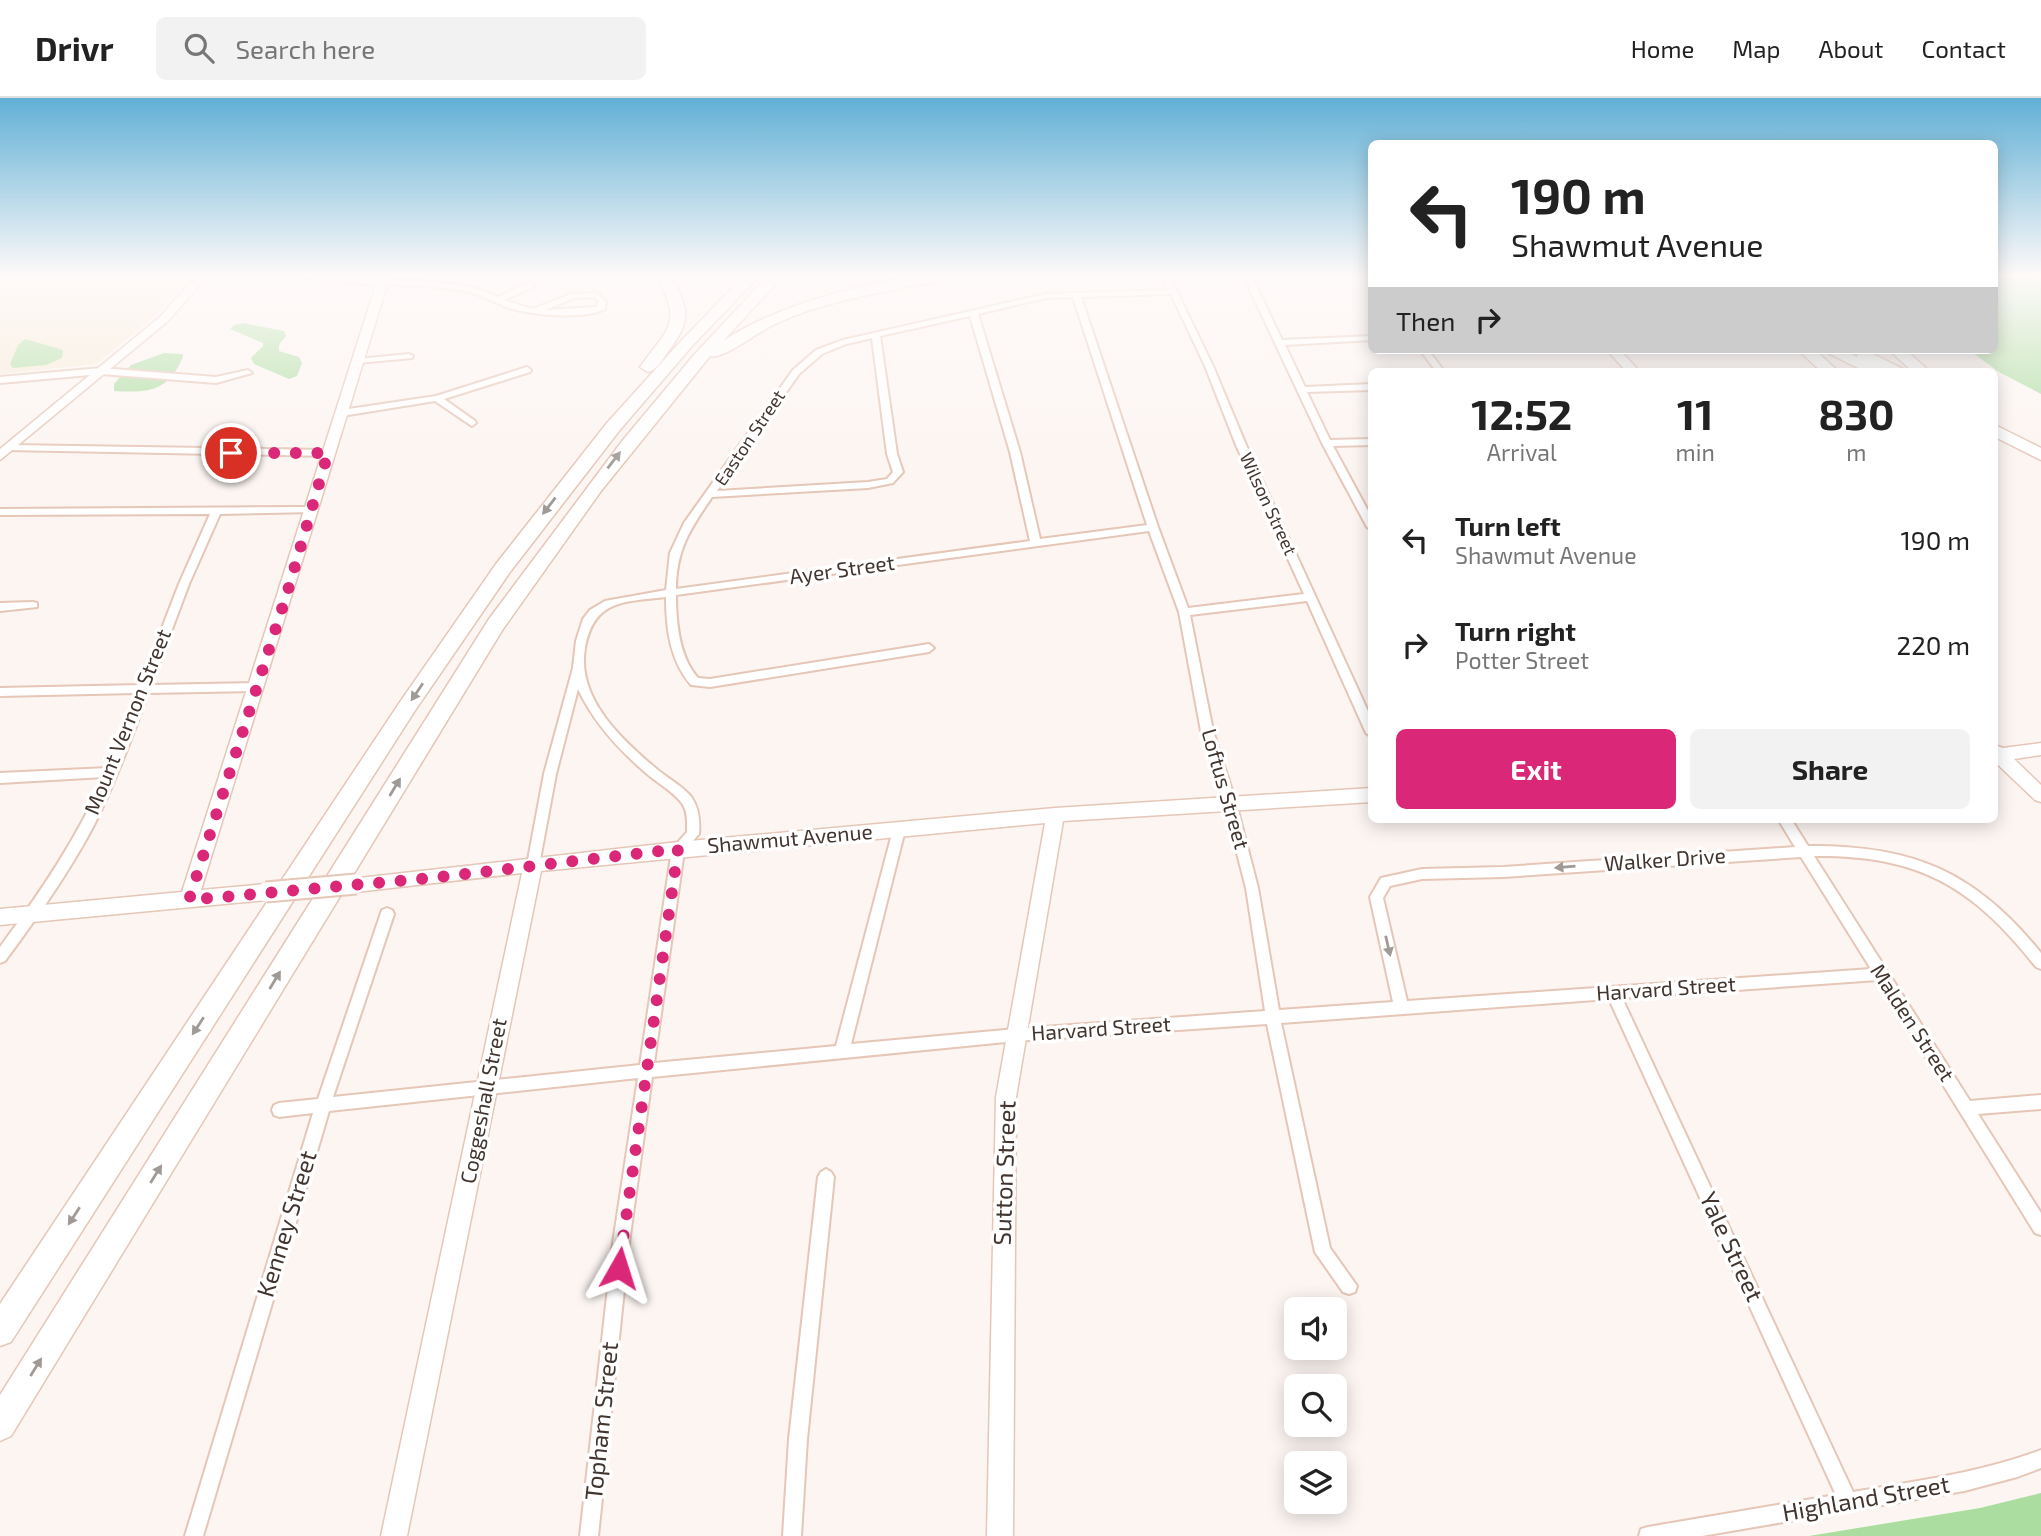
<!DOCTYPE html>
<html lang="en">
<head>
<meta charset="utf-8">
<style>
	:root { --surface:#fff; --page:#f2f2f2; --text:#222; --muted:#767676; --line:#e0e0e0; --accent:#db2777 }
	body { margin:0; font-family:"Exo 2",sans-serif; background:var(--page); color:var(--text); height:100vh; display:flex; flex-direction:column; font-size:26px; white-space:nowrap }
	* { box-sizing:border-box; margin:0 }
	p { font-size:23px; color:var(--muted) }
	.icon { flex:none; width:38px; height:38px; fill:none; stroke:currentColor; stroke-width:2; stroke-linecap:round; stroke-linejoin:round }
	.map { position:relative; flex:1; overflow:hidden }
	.side { position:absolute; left:1368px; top:270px; width:630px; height:455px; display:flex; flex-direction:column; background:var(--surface); border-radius:10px; box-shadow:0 4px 18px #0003 }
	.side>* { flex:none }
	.hud { position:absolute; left:1368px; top:42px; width:630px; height:214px; border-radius:10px; box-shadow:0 4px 18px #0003; background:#fff; color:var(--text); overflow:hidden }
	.fabs { position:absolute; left:1284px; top:1199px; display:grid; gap:14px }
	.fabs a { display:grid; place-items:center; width:63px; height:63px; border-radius:10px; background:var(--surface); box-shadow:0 4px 18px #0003; font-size:35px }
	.pin { position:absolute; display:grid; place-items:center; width:60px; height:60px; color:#fff; margin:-30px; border:4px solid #fff; border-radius:50%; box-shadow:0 2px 7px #0007 }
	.me { position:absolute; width:77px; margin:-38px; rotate:6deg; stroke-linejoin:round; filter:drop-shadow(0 0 5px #0008) }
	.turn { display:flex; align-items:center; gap:24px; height:147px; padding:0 28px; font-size:32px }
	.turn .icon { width:91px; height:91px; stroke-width:2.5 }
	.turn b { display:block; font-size:49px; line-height:60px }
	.then { display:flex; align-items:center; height:66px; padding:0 28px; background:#0003; gap:14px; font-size:26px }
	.eta { display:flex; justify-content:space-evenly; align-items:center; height:119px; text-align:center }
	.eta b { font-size:42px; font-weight:700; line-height:49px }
	.button { display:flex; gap:14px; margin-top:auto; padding:14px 28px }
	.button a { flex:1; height:80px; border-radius:10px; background:var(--accent); color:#fff; font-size:28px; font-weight:700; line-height:80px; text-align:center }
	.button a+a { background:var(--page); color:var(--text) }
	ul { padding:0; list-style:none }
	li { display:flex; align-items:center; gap:21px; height:105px; padding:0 28px }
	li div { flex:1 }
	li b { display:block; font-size:26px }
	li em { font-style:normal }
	header { display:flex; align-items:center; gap:42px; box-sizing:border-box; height:98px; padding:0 35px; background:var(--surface); border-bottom:2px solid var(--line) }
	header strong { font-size:33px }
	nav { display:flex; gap:38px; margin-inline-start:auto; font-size:24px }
	.search { width:490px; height:63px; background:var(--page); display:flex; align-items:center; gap:18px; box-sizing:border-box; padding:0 24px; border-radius:10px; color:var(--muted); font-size:26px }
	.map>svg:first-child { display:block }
	.education { fill:#f7ebd7 }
	.green { fill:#acdda0 }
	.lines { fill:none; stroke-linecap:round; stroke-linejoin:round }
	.street-casing { stroke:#e5c6b7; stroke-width:4 }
	.secondary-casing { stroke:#e5c6b7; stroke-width:3 }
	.highway-casing { stroke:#e5c6b7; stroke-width:3 }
	.street { fill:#fff; fill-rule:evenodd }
	.secondary { fill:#fff; fill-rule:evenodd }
	.highway { fill:#fff; fill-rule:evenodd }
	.secondary-bridge-casing { stroke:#e5c6b7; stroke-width:23; stroke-linecap:butt }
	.secondary-bridge { stroke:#fff; stroke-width:19 }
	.oneway { fill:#a09a97 }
	.route { stroke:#db2777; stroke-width:12; stroke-dasharray:0 21.6 }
	.labels { text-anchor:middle; stroke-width:7; stroke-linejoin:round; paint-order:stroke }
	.far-street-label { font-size:18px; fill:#42352f; stroke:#fff }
	.street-label { font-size:21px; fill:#42352f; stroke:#fff }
	.near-street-label { font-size:24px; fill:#42352f; stroke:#fff }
</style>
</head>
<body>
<header>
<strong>Drivr</strong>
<div class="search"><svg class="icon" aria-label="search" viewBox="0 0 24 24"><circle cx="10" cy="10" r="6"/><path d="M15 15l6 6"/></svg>Search here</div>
<nav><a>Home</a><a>Map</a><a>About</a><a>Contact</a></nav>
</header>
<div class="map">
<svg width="2041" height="1438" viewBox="0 0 2041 1438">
	<rect width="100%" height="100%" fill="#fcf5f2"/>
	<polygon class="education" points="0,177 191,177 155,218 96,266 0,276"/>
	<g class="green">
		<polygon points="1995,177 2041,177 2041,296 1999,274 1969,252 1995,252"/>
		<polygon points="243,225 284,233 286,238 279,247 279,253 299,259 302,265 297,278 289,281 254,266 251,260 263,248 263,245 230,231 234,227"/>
		<polygon points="25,241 60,251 63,253 62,260 46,267 13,270 10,266 18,247"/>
		<path d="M164 255 183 256V259C168 293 150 295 114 293V286L131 267Z"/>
		<polygon points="2041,1395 2041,1438 1809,1438 1980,1410"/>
	</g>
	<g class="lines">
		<g class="street-casing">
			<g id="street">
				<path d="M535 177H543L533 189 504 202 533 211 571 196 597 195 606 204 605 211C585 222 531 217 509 210 494 204 480 196 464 193 437 188 410 188 383 186L379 184 383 182C421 184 463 182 498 199L527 185ZM595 199 598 204 597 209 545 212 575 200Z"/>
				<path d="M1161 177H1169L1213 268 1246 347 1372 622V639L1366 635 1307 503 1190 517 1213 633 1236 705 1258 790 1279 912 1393 904 1370 799 1381 780 1422 771 1503 769 1795 749 1778 721H1791L1808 748C1912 747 1975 773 2041 855V871L2036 869C1972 788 1919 757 1814 758L1970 1003 2041 997V1011L1978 1016 2041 1115V1137L2035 1135 1878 882 1622 900 1853 1394C1917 1383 1980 1375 2041 1352V1370L2017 1379 1964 1393 1702 1438H1639L1641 1431 1648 1429 1836 1397 1609 901 1281 925 1330 1150 1357 1188 1355 1194 1349 1196 1343 1194 1315 1154 1267 926 1016 943 652 979 629 1145 598 1438H580L613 1145 638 980 329 1013 203 1438H185L313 1015 279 1019 274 1017 272 1012 274 1007 279 1005 318 1001 382 812 387 810 392 812 394 816 333 999 640 967 672 751 687 734C687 725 688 715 683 707 677 696 656 684 646 675 618 651 594 625 578 591L556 676 539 767 537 771H529L527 767 544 676 573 570 576 543 583 521 590 512 605 503 666 492 670 455 684 425 793 272 816 252 843 242 1046 196 1168 192ZM1171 196 1205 268 1236 347 1304 496 1188 510 1158 429 1081 199ZM1073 199 1147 427 1040 441 1020 354 978 216 1046 200ZM970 218 1010 354 1030 443 676 491C676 451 691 430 712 399L868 390 893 385 903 374 897 356 880 238ZM872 240 887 356 893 374 887 381 868 384 717 393 799 276 822 256 846 246ZM1149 433 1179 514 1201 633 1224 705 1246 790 1265 913 1016 931 851 946 905 732 903 729H895L893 732 836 948 654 965 684 753 699 736C700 723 699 711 692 700 684 689 669 681 659 673 623 643 576 601 585 550 594 501 624 504 666 499 666 530 670 563 691 587L710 589 929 554 934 550 929 546 710 581 698 580C679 559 676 525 676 497ZM1801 759 1871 871 1407 903 1383 800 1390 788 1422 781 1503 779Z"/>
				<polygon points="1243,177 1251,177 1282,242 1372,238 1372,242 1285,247 1305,289 1372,286 1372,292 1307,294 1330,342 1372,341 1372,347 1333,348 1372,420 1372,432 1367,429 1322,345"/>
				<polygon points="1365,177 1372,177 1372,181"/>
				<polygon points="1420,252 1428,252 1444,273 1436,273"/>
				<polygon points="409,256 413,258 412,260 358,265 354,263 358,261"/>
				<polygon points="527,269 531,272 530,274 444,301 475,323 476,325 472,328 435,303 342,318 338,315 342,312 436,298"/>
				<polygon points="101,270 216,279 248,272 252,275 216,285 101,276 0,285 0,279"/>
				<polygon points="9,347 328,352 333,355 328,358 6,352 6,348"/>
				<path d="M311 409 314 410V414L220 416 189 486 151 587 257 585 263 589 257 593 148 595C132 640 115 686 93 729 68 776 37 820 5 863L0 865V849C40 795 77 740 104 679L0 685V675L108 670 137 595 0 598V590L140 587 179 486 210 416 0 417V411Z"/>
				<polygon points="33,504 37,505 37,509 0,513 0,505"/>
				<polygon points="826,1071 831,1074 834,1079 807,1341 801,1438 783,1438 789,1341 818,1079 821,1074"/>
			</g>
		</g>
		<g class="secondary-casing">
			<g id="secondary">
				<polygon points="197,177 208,177 168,223 0,362 0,351 160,219"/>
				<polygon points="296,177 379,180 380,177 390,177 201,792 266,786 273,789 275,794 273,799 266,802 0,827 0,811 182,794 376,187 301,180"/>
				<polygon points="1607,252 1620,252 1639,273 1626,273"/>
				<polygon points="2041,645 2041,657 2014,661 2041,687 2041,704 2035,702 1995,664 1995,647 2003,650"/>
				<polygon points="1372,690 1372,704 1063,723 1016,999 1013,1438 987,1438 996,999 1045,725 541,773 407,1438 381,1438 522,775 356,794 350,791 347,786 350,781 678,744 1055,710"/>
			</g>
		</g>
		<g class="highway-casing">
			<g id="highway">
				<path d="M655 177H669C690 210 692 223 667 255 662 262 657 272 648 274L640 269C669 229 684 225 655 177Z"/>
				<polygon points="745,177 760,177 692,248 619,333 510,474 414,614 11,1244 0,1248 0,1206 400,604 496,466 607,325 682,242"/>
				<path d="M769 177H784L723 243C777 206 890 175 955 177L948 181C889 194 825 201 771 228 757 235 722 262 710 258L601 393 503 531 11 1338 0 1343V1297L489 521 623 342 694 257Z"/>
				<polygon points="1798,252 1815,252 1838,273 1821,273"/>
				<polygon points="1822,252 1843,252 1857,259 1859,254 1869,254 1907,273 1864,273"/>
				<polygon points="1889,252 1906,252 1929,273 1912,273"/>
				<polygon points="1995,327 2041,350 2041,362 1995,339"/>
			</g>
		</g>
		<use href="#street" class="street"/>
		<use href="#secondary" class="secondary"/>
		<use href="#highway" class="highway"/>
		<g class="secondary-bridge-casing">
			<polyline id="secondary-bridge" points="266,794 356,786"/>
		</g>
		<use href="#secondary-bridge" class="secondary-bridge"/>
	</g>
	<defs><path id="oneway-solid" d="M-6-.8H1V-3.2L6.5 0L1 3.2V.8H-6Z" transform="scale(1.75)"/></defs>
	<g class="oneway">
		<use href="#oneway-solid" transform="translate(614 362) rotate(-52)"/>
		<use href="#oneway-solid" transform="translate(549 408) rotate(128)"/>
		<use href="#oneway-solid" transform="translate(417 594) rotate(124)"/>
		<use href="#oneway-solid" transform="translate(395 689) rotate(-59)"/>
		<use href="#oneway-solid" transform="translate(1565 769) rotate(175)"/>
		<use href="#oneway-solid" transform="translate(1388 848) rotate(77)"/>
		<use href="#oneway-solid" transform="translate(275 882) rotate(-59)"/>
		<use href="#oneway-solid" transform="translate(198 928) rotate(123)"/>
		<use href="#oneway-solid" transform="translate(156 1076) rotate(-58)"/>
		<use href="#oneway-solid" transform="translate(74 1118) rotate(123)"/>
		<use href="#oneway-solid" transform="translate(36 1269) rotate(-58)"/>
	</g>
	<linearGradient id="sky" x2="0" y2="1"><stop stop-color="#61b0d6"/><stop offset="0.47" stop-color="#fefaf9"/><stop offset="1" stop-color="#fefaf9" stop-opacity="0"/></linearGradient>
	<rect width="2041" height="378" fill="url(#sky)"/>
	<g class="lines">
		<polyline class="route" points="231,355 328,355 288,492 189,802 430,780 678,751 619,1170"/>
	</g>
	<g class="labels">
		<g class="far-street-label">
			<text transform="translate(750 340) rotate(-56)" y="6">Easton Street</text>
			<text transform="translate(1268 406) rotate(65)" y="6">Wilson Street</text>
		</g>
		<g class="street-label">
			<text transform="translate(842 472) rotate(-8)" y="7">Ayer Street</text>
			<text transform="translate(128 624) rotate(-68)" y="7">Mount Vernon Street</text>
			<text transform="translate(1225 691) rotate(74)" y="7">Loftus Street</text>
			<text transform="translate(790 741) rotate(-5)" y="7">Shawmut Avenue</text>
			<text transform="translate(1665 762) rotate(-4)" y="7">Walker Drive</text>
			<text transform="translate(1666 891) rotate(-4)" y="7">Harvard Street</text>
			<text transform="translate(1912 925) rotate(57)" y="7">Malden Street</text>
			<text transform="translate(1101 931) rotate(-4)" y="7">Harvard Street</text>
			<text transform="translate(484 1003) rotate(-79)" y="7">Coggeshall Street</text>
		</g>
		<g class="near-street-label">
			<text transform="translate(1005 1075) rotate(-88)" y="8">Sutton Street</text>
			<text transform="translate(287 1126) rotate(-73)" y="8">Kenney Street</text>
			<text transform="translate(1731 1149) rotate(65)" y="8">Yale Street</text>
			<text transform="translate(602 1323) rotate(-84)" y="8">Topham Street</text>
			<text transform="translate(1866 1401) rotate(-10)" y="8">Highland Street</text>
		</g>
	</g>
</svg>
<div class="fabs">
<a><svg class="icon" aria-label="sound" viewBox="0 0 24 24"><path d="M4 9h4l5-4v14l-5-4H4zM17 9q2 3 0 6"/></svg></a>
<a><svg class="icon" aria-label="search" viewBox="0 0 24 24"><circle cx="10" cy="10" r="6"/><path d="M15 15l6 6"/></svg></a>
<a><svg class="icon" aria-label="layers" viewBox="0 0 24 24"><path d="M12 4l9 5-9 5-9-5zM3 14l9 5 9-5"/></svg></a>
</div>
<div class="pin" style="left:231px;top:355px;background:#d93025"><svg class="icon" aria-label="arrive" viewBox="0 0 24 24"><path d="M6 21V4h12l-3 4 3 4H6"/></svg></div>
<svg class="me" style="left:619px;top:1170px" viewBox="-20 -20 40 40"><path d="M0-17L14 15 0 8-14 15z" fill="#db2777" stroke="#fff" stroke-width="4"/></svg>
<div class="hud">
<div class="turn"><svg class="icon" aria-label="left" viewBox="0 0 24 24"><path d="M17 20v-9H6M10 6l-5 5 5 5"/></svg><div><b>190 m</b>Shawmut Avenue</div></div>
<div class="then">Then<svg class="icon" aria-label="right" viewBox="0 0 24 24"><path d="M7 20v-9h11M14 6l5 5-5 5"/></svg></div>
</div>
<section class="side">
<div class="eta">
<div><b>12:52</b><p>Arrival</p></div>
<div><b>11</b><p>min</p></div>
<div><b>830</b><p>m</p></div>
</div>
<ul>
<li><svg class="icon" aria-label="left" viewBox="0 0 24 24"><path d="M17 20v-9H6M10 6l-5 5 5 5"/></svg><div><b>Turn left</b><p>Shawmut Avenue</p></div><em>190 m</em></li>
<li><svg class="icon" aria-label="right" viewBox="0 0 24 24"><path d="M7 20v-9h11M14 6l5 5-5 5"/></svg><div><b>Turn right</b><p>Potter Street</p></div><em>220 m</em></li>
</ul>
<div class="button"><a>Exit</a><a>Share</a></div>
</section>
</div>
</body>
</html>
